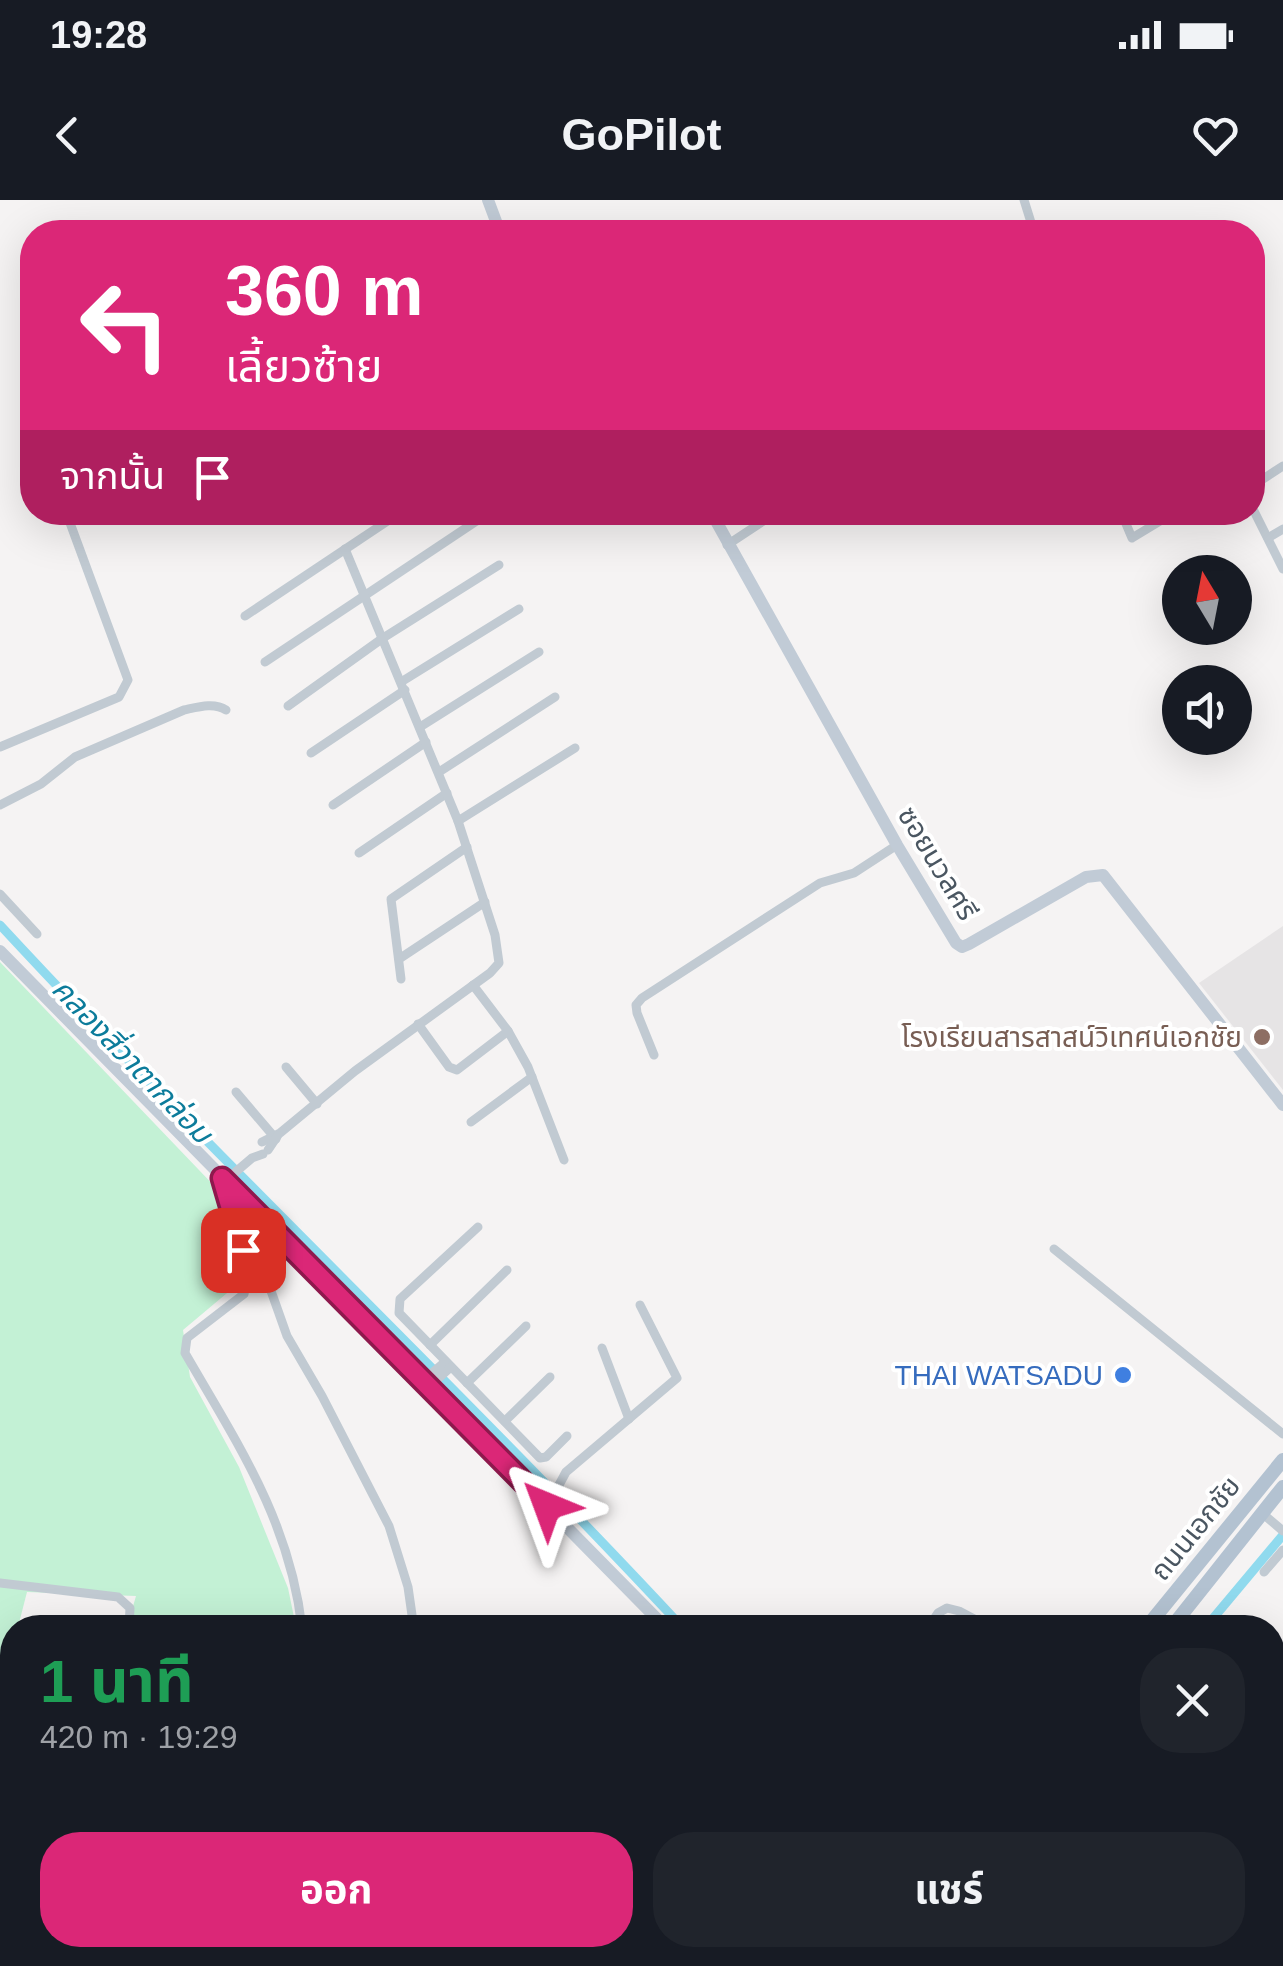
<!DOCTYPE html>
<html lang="th">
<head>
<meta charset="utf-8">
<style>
	:root { --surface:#171b24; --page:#20242c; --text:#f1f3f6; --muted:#9ea1a6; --accent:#db2777 }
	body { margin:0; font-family:Arial,"Noto Sans Thai",sans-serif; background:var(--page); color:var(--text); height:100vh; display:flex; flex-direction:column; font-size:38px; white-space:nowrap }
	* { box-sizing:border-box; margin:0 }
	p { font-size:32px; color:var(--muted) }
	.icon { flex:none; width:55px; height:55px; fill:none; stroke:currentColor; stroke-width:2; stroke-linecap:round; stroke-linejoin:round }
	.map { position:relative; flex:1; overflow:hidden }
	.drawer { position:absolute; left:0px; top:1415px; width:1285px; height:352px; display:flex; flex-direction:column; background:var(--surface); border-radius:40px 40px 0 0; box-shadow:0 10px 40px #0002 }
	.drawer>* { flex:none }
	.top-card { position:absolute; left:20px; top:20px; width:1245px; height:305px; border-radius:40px; box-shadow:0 10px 40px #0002; background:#db2777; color:#fff; overflow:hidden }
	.needle { width:65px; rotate:350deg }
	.tools { position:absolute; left:1162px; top:355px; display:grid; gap:20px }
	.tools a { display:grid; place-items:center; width:90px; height:90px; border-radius:50%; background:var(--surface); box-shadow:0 10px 40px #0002; font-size:50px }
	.pin { position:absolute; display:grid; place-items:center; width:85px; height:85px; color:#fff; margin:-42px; border-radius:20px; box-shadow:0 5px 15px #0006 }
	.me { position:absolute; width:110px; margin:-55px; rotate:316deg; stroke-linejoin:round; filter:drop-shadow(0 0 8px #0008) }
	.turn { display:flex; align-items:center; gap:35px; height:210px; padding:0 40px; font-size:45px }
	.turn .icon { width:130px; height:130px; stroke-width:2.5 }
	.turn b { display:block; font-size:70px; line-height:85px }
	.then { display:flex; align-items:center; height:95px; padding:0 40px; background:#0003; gap:20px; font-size:38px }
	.round { display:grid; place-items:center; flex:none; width:105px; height:105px; border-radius:40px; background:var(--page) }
	.overview { display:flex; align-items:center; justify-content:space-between; height:170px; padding:0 40px }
	h1 { font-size:60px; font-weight:700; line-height:75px; color:#1e9e55 }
	.button { display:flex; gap:20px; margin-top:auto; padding:20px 40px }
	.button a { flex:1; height:115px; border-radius:40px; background:var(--accent); color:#fff; font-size:40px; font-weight:700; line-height:115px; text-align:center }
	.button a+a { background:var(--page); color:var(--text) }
	.status { display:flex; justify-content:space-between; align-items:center; height:70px; padding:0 50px; background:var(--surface); direction:ltr }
	.status svg { height:28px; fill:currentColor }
	header { display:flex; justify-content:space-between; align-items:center; height:130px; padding:0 40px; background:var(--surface); font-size:45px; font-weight:700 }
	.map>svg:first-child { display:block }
	.education { fill:#e6e4e5 }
	.green { fill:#c3f1d5 }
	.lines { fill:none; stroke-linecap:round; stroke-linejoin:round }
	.canal { stroke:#90daee; stroke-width:9 }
	.street { stroke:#c1cad2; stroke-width:9 }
	.secondary { stroke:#c1cbd6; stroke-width:12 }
	.primary { stroke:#b3c2d1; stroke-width:14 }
	.route-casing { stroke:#8e194d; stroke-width:25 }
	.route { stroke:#db2777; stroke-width:18 }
	.education-dot { fill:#8d6e63; stroke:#fff; stroke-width:4 }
	.shop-dot { fill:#3f7fe0; stroke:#fff; stroke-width:4 }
	.labels { text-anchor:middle; stroke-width:8; stroke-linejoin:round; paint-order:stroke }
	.street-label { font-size:28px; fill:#4a5661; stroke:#fff }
	.education-label { font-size:28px; fill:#785e54; stroke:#fff; text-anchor:end }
	.shop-label { font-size:28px; fill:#366cbe; stroke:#fff; text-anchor:end }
	.water-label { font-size:30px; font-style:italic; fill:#0c7c9b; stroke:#fff }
</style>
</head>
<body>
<div class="status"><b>19:28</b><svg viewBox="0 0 49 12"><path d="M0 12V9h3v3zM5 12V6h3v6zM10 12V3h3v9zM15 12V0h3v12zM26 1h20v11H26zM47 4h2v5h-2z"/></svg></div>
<header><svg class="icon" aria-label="back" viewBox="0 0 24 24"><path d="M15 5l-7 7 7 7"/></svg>GoPilot<svg class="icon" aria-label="heart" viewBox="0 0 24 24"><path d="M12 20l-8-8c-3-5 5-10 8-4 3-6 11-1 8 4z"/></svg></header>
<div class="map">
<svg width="1283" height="1766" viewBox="0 0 1283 1766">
	<rect width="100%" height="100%" fill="#f5f3f3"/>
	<polygon class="education" points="1283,726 1283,890 1199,783"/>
	<polygon class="green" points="0,762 221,993 240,1067 239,1083 183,1130 190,1177 239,1267 288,1388 296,1427 127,1427 136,1396 27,1392 18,1427 12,1428 12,1449 0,1502"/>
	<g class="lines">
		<g class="canal">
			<path d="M0 725C222 965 460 1188 683 1428"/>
			<polyline points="1205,1428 1283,1335"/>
			<polyline points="1008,1755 1016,1766"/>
			<polyline points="929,1766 938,1755"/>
		</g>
		<g class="street">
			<polyline points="1024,0 1034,32"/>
			<polyline points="1263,279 1283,266"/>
			<polyline points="1252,307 1283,369"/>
			<polyline points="1121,312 1132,338 1175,312"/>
			<polyline points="1268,338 1283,329"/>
			<polyline points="727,345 777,312"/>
			<polyline points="245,416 401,312"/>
			<polyline points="265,462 478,320"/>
			<polyline points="401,482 519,409"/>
			<polyline points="288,506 383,438 499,365"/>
			<polyline points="420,527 539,452"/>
			<polyline points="0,547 119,497 128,480 66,312"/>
			<polyline points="311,553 405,490"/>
			<polyline points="439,572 555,497"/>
			<path d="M0 605 41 584 75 557 184 510C198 507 214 502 226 510"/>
			<polyline points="333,605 426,542"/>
			<polyline points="458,621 575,548"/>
			<polyline points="359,653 447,593"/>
			<polyline points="0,694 37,734"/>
			<polyline points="399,759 485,702"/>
			<polyline points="401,779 391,699 467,647"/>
			<polyline points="473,785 508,831 528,867 564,960"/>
			<polyline points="418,824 449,867 457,870 508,831"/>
			<polyline points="654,855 637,813 636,805 642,798 820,683 854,673 897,645"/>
			<polyline points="286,867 317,904"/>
			<polyline points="236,892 276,939"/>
			<polyline points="471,922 532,877"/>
			<polyline points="262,942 280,933 355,871 490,773 499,763 495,735 458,621 345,349"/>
			<polyline points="268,950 278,935"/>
			<path d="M223 980 249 1070 244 1094 187 1138 185 1153C237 1243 290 1321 302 1428"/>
			<polyline points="225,981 252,958 263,954"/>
			<polyline points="237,995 287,1136 322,1196 389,1326 408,1387 412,1415"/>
			<polyline points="478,1027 400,1099 399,1113 540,1258 546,1257 567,1236"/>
			<polyline points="1054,1049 1283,1234"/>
			<polyline points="430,1145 507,1070"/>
			<polyline points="602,1148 629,1219"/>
			<polyline points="424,1180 445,1162"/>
			<polyline points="467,1183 526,1126"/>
			<polyline points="430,1186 451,1167"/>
			<polyline points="505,1221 550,1177"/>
			<polyline points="541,1300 559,1285 566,1272 677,1178 640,1105"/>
			<polyline points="1262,1313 1283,1331"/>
			<polyline points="1264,1372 1283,1350"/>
			<polyline points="0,1383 118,1397 130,1408 129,1428"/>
			<polyline points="928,1428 938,1413 947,1408 959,1411 991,1428"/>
			<polyline points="1272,1473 1283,1463"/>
			<polyline points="0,1561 12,1563"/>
			<polyline points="1272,1626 1283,1629"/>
			<polyline points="0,1749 12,1751"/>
			<polyline points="32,1755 93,1766"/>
			<polyline points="998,1755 1004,1766"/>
			<polyline points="1060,1755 1100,1766"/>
			<polyline points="1179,1766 1181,1755"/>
		</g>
		<g class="secondary">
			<polyline points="488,0 500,32"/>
			<polyline points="711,312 897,645 956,743 962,747 969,744 1086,677 1103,675 1283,905"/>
			<polyline points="0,751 666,1428"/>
		</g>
		<g class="primary">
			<polyline points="1146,1428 1283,1260"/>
			<polyline points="1171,1428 1283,1287"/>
			<polyline points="886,1766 895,1755"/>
			<polyline points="907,1766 916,1755"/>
		</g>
	</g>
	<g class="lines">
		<g class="route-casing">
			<polyline id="route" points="243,1050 222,978 547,1306"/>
		</g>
		<use href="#route" class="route"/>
	</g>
	<circle class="education-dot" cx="1262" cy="837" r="10"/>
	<circle class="shop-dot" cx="1123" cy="1175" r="10"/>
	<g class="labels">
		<g class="street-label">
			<text transform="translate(938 663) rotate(59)" y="10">ซอยนวลศรี</text>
			<text transform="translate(1195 1328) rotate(-51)" y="10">ถนนเอกชัย</text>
		</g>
		<g class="education-label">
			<text x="1242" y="847">โรงเรียนสารสาสน์วิเทศน์เอกชัย</text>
		</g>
		<g class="shop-label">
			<text x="1103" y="1185">THAI WATSADU</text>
		</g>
		<g class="water-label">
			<text transform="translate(132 861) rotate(46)" y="10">คลองสี่วาตากล่อม</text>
		</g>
	</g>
</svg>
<div class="tools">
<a><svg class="needle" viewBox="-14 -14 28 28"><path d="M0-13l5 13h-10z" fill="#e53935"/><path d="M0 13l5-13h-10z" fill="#9ea1a6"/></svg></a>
<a><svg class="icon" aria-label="sound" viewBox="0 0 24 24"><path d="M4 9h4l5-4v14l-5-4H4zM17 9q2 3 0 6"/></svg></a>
</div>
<div class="pin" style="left:243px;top:1050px;background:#d93025"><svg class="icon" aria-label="arrive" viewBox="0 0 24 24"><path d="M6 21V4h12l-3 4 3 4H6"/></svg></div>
<svg class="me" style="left:547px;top:1306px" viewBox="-20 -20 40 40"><path d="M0-17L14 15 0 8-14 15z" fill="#db2777" stroke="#fff" stroke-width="4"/></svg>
<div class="top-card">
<div class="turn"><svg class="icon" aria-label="left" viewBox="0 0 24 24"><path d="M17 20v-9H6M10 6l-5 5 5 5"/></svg><div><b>360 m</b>เลี้ยวซ้าย</div></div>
<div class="then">จากนั้น<svg class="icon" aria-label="arrive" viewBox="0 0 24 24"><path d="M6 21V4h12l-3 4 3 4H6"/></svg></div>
</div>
<section class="drawer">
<div class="overview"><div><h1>1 นาที</h1><p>420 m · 19:29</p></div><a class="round"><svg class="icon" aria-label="close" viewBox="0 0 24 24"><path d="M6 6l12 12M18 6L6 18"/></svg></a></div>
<div class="button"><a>ออก</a><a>แชร์</a></div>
</section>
</div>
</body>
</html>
